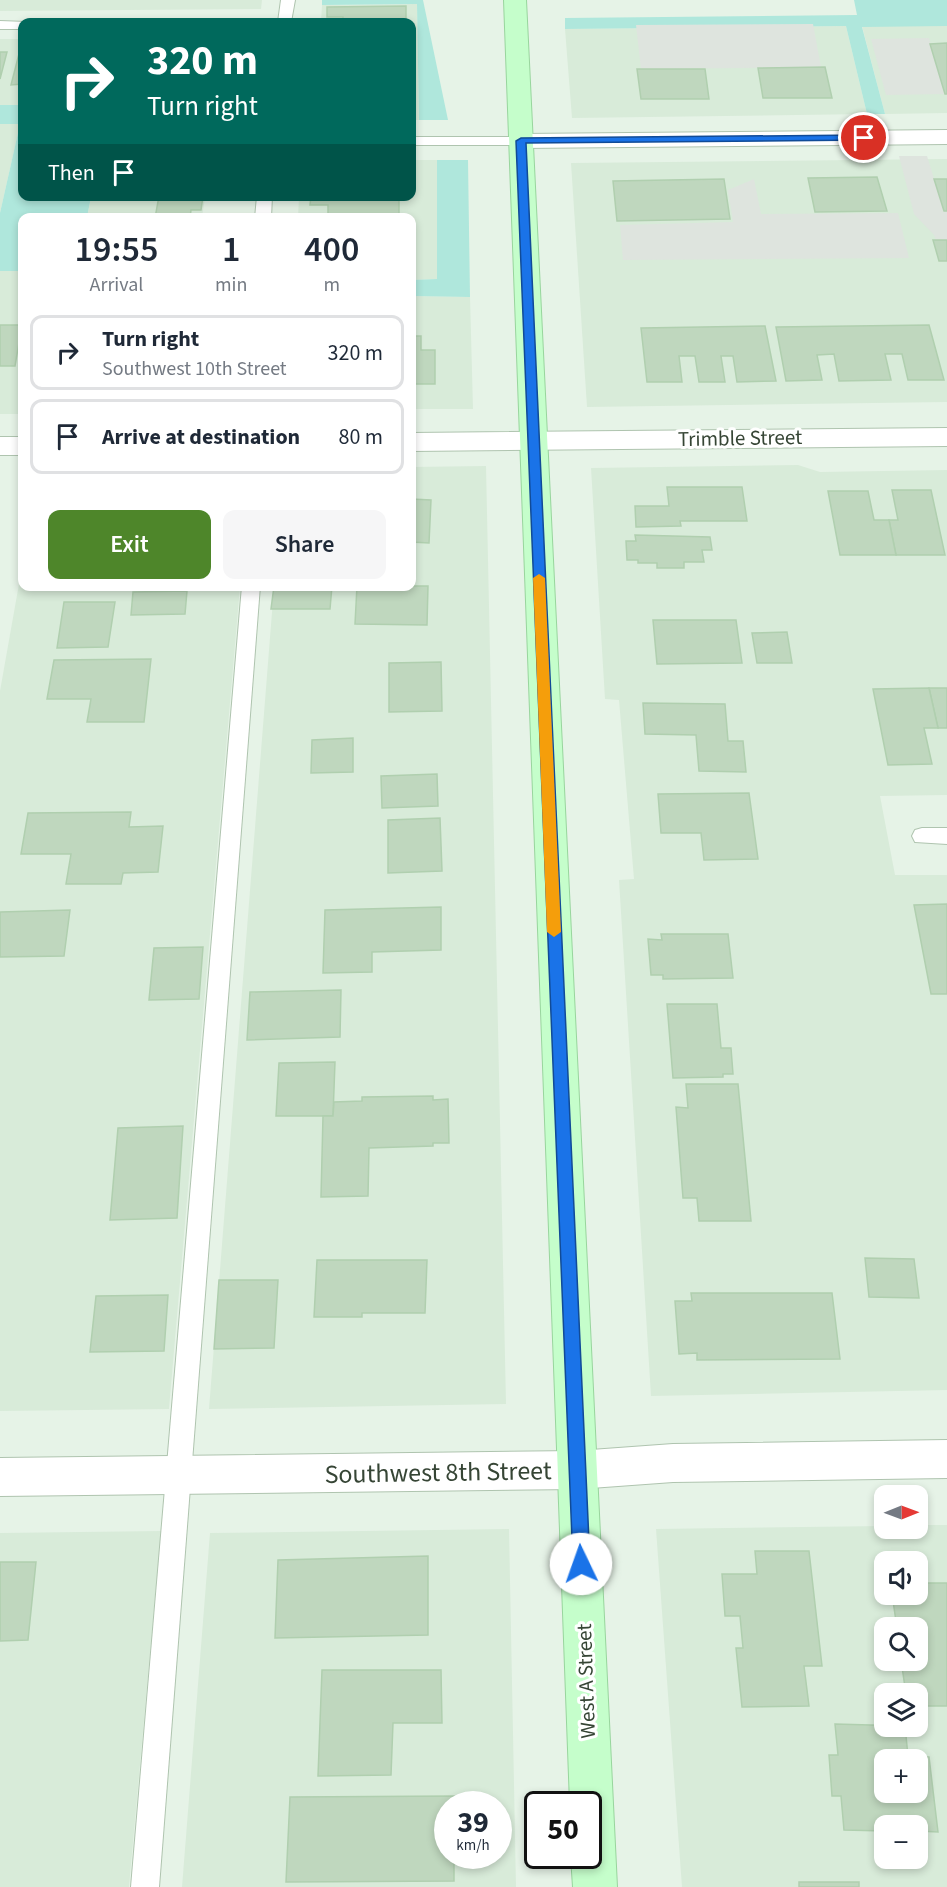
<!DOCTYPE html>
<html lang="en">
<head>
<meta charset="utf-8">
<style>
	:root { --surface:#fff; --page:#f6f6f7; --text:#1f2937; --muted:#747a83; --line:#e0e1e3; --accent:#4e862a }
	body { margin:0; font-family:"Source Sans 3",sans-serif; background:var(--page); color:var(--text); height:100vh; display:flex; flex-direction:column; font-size:22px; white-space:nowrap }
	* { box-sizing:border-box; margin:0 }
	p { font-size:20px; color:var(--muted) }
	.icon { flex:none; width:33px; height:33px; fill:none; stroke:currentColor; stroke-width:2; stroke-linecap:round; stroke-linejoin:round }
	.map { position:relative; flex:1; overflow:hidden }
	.panel { position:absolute; left:18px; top:213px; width:398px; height:378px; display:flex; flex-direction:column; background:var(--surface); border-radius:12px; box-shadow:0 3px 9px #0003 }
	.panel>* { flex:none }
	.guide { position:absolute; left:18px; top:18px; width:398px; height:183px; border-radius:12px; box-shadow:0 3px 9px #0003; background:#00695c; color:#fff; overflow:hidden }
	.needle { width:39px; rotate:89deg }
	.fabs { position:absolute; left:874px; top:1485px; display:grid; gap:12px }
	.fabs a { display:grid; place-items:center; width:54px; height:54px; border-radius:12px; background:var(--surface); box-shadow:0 3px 9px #0003; font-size:30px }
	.speed { position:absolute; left:434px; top:1791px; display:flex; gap:12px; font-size:30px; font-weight:700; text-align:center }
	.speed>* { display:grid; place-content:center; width:78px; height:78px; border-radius:50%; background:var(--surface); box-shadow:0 3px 9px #0003; line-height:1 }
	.speed small { font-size:15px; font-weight:400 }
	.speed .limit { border:3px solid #111; border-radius:9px; background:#fff; color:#111 }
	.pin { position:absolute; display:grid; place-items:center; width:51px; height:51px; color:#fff; margin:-26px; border:3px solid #fff; border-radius:50%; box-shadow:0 2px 6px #0007 }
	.me { position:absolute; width:66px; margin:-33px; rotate:357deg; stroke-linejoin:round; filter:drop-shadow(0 0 4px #0008) }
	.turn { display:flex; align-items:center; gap:21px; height:126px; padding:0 30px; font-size:27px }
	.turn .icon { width:78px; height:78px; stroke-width:2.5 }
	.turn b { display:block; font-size:42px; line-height:51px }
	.then { display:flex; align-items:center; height:57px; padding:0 30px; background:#0003; gap:12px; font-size:22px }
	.eta { display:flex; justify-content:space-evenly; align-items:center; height:102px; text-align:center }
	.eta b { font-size:36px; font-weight:600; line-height:42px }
	.primary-button { display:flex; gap:12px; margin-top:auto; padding:12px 30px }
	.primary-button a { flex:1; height:69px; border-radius:12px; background:var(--accent); color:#fff; font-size:24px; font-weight:600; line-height:69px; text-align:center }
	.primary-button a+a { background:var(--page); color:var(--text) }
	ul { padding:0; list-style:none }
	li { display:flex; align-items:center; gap:18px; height:75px; margin:0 12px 9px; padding:0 18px; border:3px solid var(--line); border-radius:12px }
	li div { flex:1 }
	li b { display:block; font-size:22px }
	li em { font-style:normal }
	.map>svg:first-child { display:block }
	.residential { fill:#d8ebd9; fill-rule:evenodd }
	.green { fill:#afe7dc }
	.parking { fill:#dee4de }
	.building { fill:#bfd7be; stroke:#b0cfaf; stroke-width:1.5; fill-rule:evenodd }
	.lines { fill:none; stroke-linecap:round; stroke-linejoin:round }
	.lane-casing { stroke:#afc4af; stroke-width:2 }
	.street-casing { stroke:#afc4af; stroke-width:2 }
	.secondary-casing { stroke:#98d59d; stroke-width:2 }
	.lane { fill:#fff; fill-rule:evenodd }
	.street { fill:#fff; fill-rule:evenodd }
	.secondary { fill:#c5fecb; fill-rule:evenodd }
	.route { fill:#1a73e8; stroke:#114b97; stroke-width:1.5 }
	.slow { fill:#f59e0b }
	.labels { text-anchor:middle; stroke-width:6; stroke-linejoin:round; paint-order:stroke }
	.street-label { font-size:21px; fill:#364535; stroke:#fff }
	.near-street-label { font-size:26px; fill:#364535; stroke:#fff }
</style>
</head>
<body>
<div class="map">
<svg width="947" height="1887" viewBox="0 0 947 1887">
	<rect width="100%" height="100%" fill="#e6f3e7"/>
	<g class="residential">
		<polygon points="0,0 262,0 261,9 0,11"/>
		<polygon points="417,4 419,120 411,120 411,22 321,22 322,5"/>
		<polygon points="846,26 867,114 572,118 565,29"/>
		<polygon points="862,26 947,26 947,113 885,114"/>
		<rect x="0" y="39" width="22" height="66"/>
		<polygon points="0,124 20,124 0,213"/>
		<polygon points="947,159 947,402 587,407 571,163"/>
		<polygon points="411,160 437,160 437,279 411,280 411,218 298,218 299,197 411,196"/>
		<polygon points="91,197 205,197 202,217 87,218"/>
		<rect x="0" y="271" width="22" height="143"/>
		<polygon points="411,296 470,297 473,409 411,409"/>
		<polygon points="798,465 820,472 947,470 947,795 880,796 895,875 947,875 947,1390 651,1396 619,880 634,879 619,700 605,699 591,468"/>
		<polygon points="486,466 506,1404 209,1409 274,587 411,586 411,467"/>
		<polygon points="22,567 22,586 240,587 169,1409 0,1411 0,691"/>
		<path d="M918 1525H947V1887H682L656 1529 885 1526V1528H918ZM885 1562H918V1594H885ZM885 1628H918V1660H885ZM885 1694H918V1726H885ZM885 1760H918V1792H885ZM885 1826H918V1858H885Z"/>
		<path d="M509 1529 516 1887H182L210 1533ZM447 1804H498V1856H447Z"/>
		<polygon points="161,1531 129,1887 0,1887 0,1533"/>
	</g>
	<g class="green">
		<polygon points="322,0 423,0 448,120 419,120 417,4 322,5"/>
		<polygon points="854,0 947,0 947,26 862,27 885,114 867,114 846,26 565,29 565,18 857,15"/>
		<polygon points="0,105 22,105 22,196 91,197 87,217 22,218 22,271 0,271 0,213 20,124 0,124"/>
		<polygon points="437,160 468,160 470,297 411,296 411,280 437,279"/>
	</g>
	<g class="parking">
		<polygon points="813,24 821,67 641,69 636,25"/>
		<polygon points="929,38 945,94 886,95 871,39"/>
		<polygon points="899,156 927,156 944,211 947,211 947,240 936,240 934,235 914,214"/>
		<polygon points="754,179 761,214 898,213 909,258 623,260 620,225 733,222 728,190"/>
	</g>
	<g class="building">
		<polygon points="406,6 406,22 343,22 343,17 327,17 327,7"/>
		<polygon points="947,43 947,94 945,94 930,44"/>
		<polygon points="20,50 22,50 22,84 11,85"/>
		<polygon points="0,52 7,52 0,79"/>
		<polygon points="825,67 832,98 763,98 758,68"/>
		<polygon points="637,69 705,69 709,99 641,99"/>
		<polygon points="877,177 887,211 815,212 808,178"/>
		<polygon points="724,179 730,219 617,221 613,181"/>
		<polygon points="934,179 947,179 947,211 944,211"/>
		<polygon points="159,196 203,196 201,210 191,210 190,218 155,218"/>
		<polygon points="311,196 399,196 399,214 328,215 328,205 310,205"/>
		<polygon points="933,240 947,240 947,261 939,261"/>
		<rect x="411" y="255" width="4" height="22"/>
		<polygon points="0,325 22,325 15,366 0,366"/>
		<polygon points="929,325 944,380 908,380 902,354 885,354 891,380 839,381 834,354 817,355 822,380 786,381 776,327"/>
		<polygon points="765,326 776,381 737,382 733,356 721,356 725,382 699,382 695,356 679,356 682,382 647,382 641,328"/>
		<polygon points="411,336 421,336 421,350 435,350 435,384 411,384"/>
		<polygon points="667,487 742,487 747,521 680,521 681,526 636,527 635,506 669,506"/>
		<polygon points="892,490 931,490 945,555 896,555 889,520 898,520"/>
		<polygon points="828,491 868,491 874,520 889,520 896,555 840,555"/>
		<polygon points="411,499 431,500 429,543 411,542"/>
		<polygon points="635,535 710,537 712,550 702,550 704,562 684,562 684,568 657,568 657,563 638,563 638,560 627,560 626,541 636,541"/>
		<polygon points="274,586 332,586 330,609 271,609"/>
		<polygon points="357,586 428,586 427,625 355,624"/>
		<polygon points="187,591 185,614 131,615 133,592"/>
		<polygon points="64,602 115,602 108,647 57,648"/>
		<polygon points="653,620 736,620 742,663 657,664"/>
		<polygon points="787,632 792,663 757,663 752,633"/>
		<polygon points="151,659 144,722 87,722 91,699 47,699 54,660"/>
		<polygon points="441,662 442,711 389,712 389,663"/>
		<polygon points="929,688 947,688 947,728 938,728"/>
		<polygon points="929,688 938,728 924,728 932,764 888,765 873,689"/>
		<polygon points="643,703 725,704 728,741 743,741 746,772 699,771 696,735 645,734"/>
		<polygon points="353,738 353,772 311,773 312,740"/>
		<polygon points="437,774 438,806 382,808 381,776"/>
		<polygon points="749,793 758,859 704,860 701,833 661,833 658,794"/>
		<polygon points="131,812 129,827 163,826 158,872 123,873 121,884 66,884 71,854 21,854 28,813"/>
		<polygon points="440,818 442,871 388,873 388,820"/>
		<polygon points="947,904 947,994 931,994 914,905"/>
		<polygon points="441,907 441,950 372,952 372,972 323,973 325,910"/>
		<polygon points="70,910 64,956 0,957 0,912"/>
		<polygon points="661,934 728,934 733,978 663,979 663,975 651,975 648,939 662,940"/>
		<polygon points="203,947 199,999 149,1000 154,948"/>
		<polygon points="341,990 340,1037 247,1040 250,992"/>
		<polygon points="667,1004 717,1004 721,1048 731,1048 733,1074 723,1074 723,1077 673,1078"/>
		<polygon points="335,1062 333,1116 276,1116 279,1063"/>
		<polygon points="686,1084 738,1084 751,1221 699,1221 697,1198 683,1198 676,1107 688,1108"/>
		<polygon points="433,1096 433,1100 448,1099 449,1143 433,1143 433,1146 369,1148 368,1196 321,1197 323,1116 333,1116 334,1102 362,1101 362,1097"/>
		<polygon points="183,1126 177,1218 110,1220 118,1128"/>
		<polygon points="865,1258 914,1259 919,1298 869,1297"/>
		<polygon points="317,1260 427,1260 425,1313 362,1313 362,1317 314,1317"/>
		<polygon points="219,1280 278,1280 274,1348 214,1349"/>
		<polygon points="691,1293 832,1293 840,1359 697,1360 697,1353 679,1354 675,1301 692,1301"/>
		<polygon points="168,1295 164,1351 90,1352 96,1296"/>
		<polygon points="755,1551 809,1551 822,1666 804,1666 809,1706 742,1707 736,1648 743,1648 740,1616 725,1616 722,1574 757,1574"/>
		<polygon points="428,1556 428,1635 275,1638 278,1560"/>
		<polygon points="0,1562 36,1562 28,1640 0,1641"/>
		<polygon points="918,1583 947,1583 947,1706 918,1706 918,1694 906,1694 901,1660 918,1660 918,1628 897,1628 892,1594 918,1594"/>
		<polygon points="322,1670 441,1670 442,1723 393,1723 391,1775 318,1776"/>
		<path d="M835 1724 905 1726 908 1756 929 1757 938 1832 918 1831V1826H885V1831L844 1830 841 1796H832L829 1755H838ZM885 1760H918V1792H885Z"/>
		<polygon points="454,1796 454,1804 447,1804 447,1856 454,1856 454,1881 286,1882 290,1797"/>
		<rect x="799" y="1882" width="60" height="5"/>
	</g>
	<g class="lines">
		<g class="lane-casing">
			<g id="lane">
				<polygon points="281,0 295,0 291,22 278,22"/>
				<polygon points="0,21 27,22 22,22 22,29 0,29"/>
				<polygon points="411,137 521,137 528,141 521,145 411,145"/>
				<polygon points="257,196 272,196 271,218 255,218"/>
				<polygon points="242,586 260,586 159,1887 131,1887"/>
				<polygon points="922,828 947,828 947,844 915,842 912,836 915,830"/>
			</g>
		</g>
		<g class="street-casing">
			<g id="street">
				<polygon points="947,130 947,144 521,148 513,146 510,141 513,136 521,134"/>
				<polygon points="947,428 947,446 411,451 411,433"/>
				<rect x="0" y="437" width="22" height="18"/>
				<polygon points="947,1440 947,1478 673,1482 577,1489 0,1496 0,1458 577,1451 673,1444"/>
			</g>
		</g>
		<g class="secondary-casing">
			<polygon id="secondary" points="504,0 526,0 617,1887 573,1887 571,1856 588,1856 588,1804 570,1804"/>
		</g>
		<use href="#lane" class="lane"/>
		<use href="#street" class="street"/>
		<use href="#secondary" class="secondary"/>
	</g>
	<polygon class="route" points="864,135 869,138 867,140 526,143 590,1564 587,1570 581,1573 575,1570 573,1564 516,141 521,138"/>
	<polygon class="slow" points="539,574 545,578 561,932 554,937 547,932 533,578"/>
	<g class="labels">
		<g class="street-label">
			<text transform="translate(740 438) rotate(-1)" y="7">Trimble Street</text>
			<text transform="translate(586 1681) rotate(-92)" y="7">West A Street</text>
		</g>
		<g class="near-street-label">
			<text transform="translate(438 1472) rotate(-1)" y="9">Southwest 8th Street</text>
		</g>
	</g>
</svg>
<div class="fabs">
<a><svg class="needle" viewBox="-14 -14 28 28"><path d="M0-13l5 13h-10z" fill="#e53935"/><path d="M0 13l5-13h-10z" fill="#747a83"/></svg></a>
<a><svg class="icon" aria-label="sound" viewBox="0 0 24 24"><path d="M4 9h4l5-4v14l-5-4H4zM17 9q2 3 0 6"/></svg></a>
<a><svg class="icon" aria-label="search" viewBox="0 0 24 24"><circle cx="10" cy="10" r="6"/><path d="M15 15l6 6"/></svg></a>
<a><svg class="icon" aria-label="layers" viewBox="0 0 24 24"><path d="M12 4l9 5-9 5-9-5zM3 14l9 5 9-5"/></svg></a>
<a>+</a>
<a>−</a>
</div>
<div class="speed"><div>39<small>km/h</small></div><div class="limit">50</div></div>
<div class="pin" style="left:864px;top:138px;background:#d93025"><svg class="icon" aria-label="arrive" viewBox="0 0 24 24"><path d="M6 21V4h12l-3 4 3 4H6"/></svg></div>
<svg class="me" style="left:581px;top:1564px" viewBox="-20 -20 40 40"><circle r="19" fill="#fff"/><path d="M0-13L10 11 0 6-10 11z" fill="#1a73e8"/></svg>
<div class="guide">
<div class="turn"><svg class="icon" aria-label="right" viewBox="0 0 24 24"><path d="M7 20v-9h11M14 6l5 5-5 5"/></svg><div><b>320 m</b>Turn right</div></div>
<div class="then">Then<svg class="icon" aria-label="arrive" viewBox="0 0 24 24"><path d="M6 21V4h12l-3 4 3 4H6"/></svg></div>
</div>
<section class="panel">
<div class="eta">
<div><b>19:55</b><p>Arrival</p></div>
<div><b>1</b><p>min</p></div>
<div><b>400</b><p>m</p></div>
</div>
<ul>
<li><svg class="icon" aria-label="right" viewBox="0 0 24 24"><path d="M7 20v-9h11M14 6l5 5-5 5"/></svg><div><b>Turn right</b><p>Southwest 10th Street</p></div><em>320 m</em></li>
<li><svg class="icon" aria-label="arrive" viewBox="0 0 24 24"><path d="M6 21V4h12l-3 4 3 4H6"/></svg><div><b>Arrive at destination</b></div><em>80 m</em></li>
</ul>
<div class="primary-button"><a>Exit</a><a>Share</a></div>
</section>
</div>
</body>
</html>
